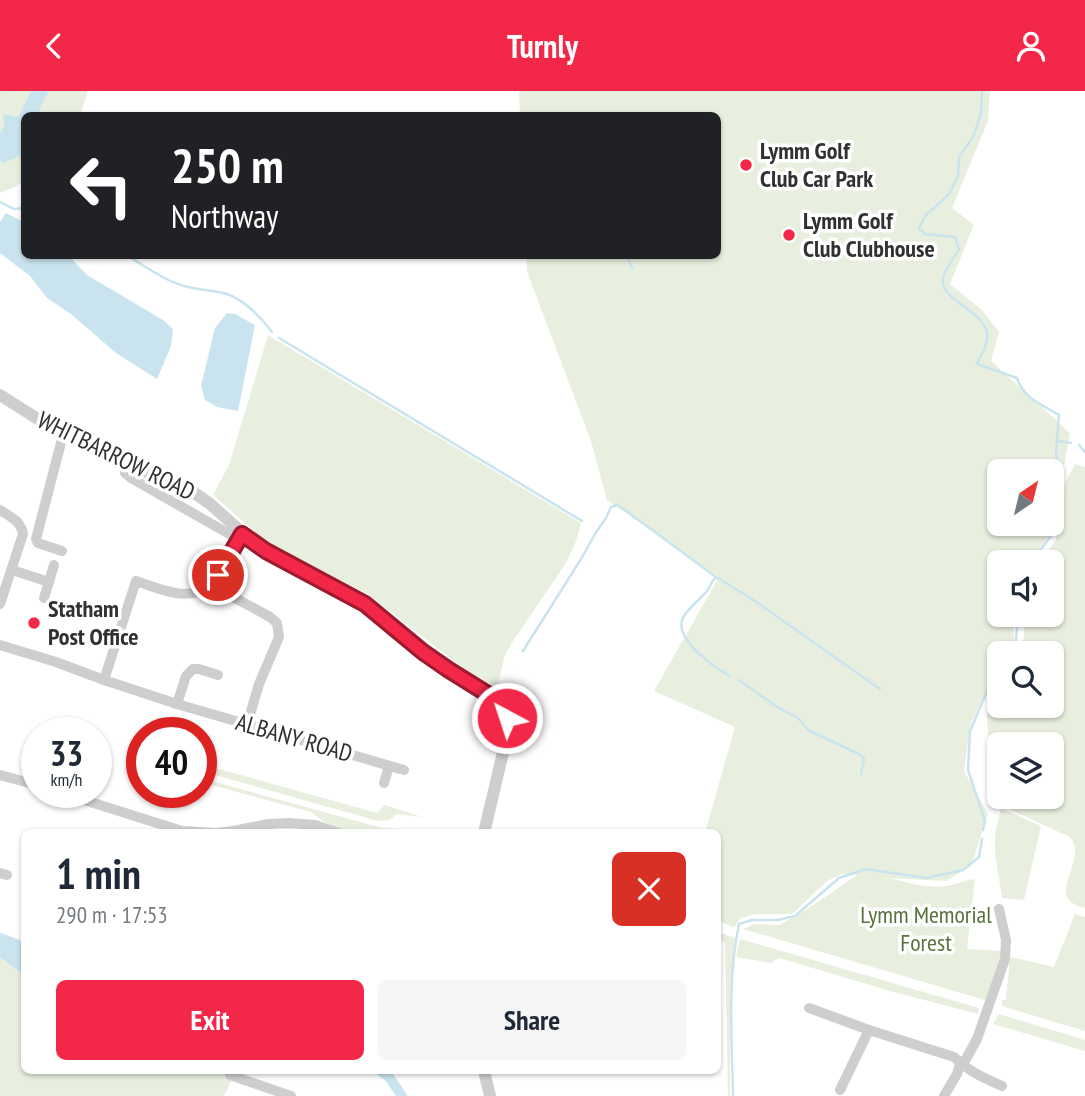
<!DOCTYPE html>
<html lang="en">
<head>
<meta charset="utf-8">
<style>
	:root { --surface:#fff; --page:#f6f6f7; --text:#1f2937; --muted:#747a83; --accent:#f32848 }
	body { margin:0; font-family:"PT Sans Narrow",sans-serif; background:var(--page); color:var(--text); height:100vh; display:flex; flex-direction:column; font-size:26px; white-space:nowrap }
	* { box-sizing:border-box; margin:0 }
	p { font-size:23px; color:var(--muted) }
	.icon { flex:none; width:38px; height:38px; fill:none; stroke:currentColor; stroke-width:2; stroke-linecap:round; stroke-linejoin:round }
	.map { position:relative; flex:1; overflow:hidden }
	.sheet { position:absolute; left:21px; top:738px; width:700px; height:245px; display:flex; flex-direction:column; background:var(--surface); border-radius:10px; box-shadow:0 2px 5px #0004 }
	.sheet>* { flex:none }
	.banner { position:absolute; left:21px; top:21px; width:700px; height:147px; border-radius:10px; box-shadow:0 2px 5px #0004; background:#202124; color:#fff; overflow:hidden }
	.needle { width:46px; rotate:35deg }
	.tools { position:absolute; left:987px; top:368px; display:grid; gap:14px }
	.tools a { display:grid; place-items:center; width:77px; height:77px; border-radius:10px; background:var(--surface); box-shadow:0 2px 5px #0004; font-size:35px }
	.speed { position:absolute; left:21px; top:626px; display:flex; gap:14px; font-size:35px; font-weight:700; text-align:center }
	.speed>* { display:grid; place-content:center; width:91px; height:91px; border-radius:50%; background:var(--surface); box-shadow:0 2px 5px #0004; line-height:1 }
	.speed small { font-size:18px; font-weight:400 }
	.speed .limit { border:10px solid #d22; background:#fff; color:#111 }
	.pin { position:absolute; display:grid; place-items:center; width:60px; height:60px; color:#fff; margin:-30px; border:4px solid #fff; border-radius:50%; box-shadow:0 2px 7px #0007 }
	.me { position:absolute; width:77px; margin:-38px; rotate:320deg; stroke-linejoin:round; filter:drop-shadow(0 0 5px #0008) }
	.turn { display:flex; align-items:center; gap:24px; height:147px; padding:0 35px; font-size:32px }
	.turn .icon { width:91px; height:91px; stroke-width:2.5 }
	.turn b { display:block; font-size:49px; line-height:60px }
	.round { display:grid; place-items:center; flex:none; width:74px; height:74px; border-radius:10px; background:var(--page) }
	.overview { display:flex; align-items:center; justify-content:space-between; height:119px; padding:0 35px }
	h1 { font-size:42px; font-weight:600; line-height:52px }
	.primary-button { display:flex; gap:14px; margin-top:auto; padding:14px 35px }
	.primary-button a { flex:1; height:80px; border-radius:10px; background:var(--accent); color:#fff; font-size:28px; font-weight:600; line-height:80px; text-align:center }
	.primary-button a+a { background:var(--page); color:var(--text) }
	header { display:flex; justify-content:space-between; align-items:center; height:91px; padding:0 35px; background:var(--accent); color:#fff; font-size:32px; font-weight:600 }
	.map>svg:first-child { display:block }
	.green { fill:#e9efde; fill-rule:evenodd }
	.water { fill:#cae4ef }
	.lines { fill:none; stroke-linecap:round; stroke-linejoin:round }
	.stream { stroke:#cae4ef; stroke-width:2.5 }
	.canal { stroke:#cae4ef; stroke-width:10 }
	.minor { stroke:#cecece; stroke-width:10 }
	.tertiary { stroke:#cecece; stroke-width:12 }
	.route-casing { stroke:#9e1a2f; stroke-width:18 }
	.route { stroke:#f32848; stroke-width:12 }
	.poi-dot { fill:#f32848; stroke:#fff; stroke-width:2.5 }
	.labels { text-anchor:middle; stroke-width:7; stroke-linejoin:round; paint-order:stroke }
	.poi-label { font-size:24px; font-weight:bold; fill:#313131; stroke:#fff; text-anchor:start }
	.street-label { font-size:24px; fill:#313131; stroke:#fff }
	.park-label { font-size:24px; fill:#58713a; stroke:#fff }
</style>
</head>
<body>
<header><svg class="icon" aria-label="back" viewBox="0 0 24 24"><path d="M15 5l-7 7 7 7"/></svg>Turnly<svg class="icon" aria-label="person" viewBox="0 0 24 24"><circle cx="12" cy="8" r="4"/><path d="M4 21q1-7 8-7t8 7"/></svg></header>
<div class="map">
<svg width="1085" height="1005" viewBox="0 0 1085 1005">
	<rect width="100%" height="100%" fill="#fff"/>
	<g class="green">
		<polygon points="2,0 88,0 80,24 24,24 24,89 15,96 0,102 0,1"/>
		<path d="M519 0H990L988 30 952 117 974 134 950 193 982 219 999 241 991 270 1070 342 1052 439 1031 471H999V523H1013L1014 550 1007 562H999V574L970 634 964 680 988 723 971 775 946 790 890 787C908 792 929 798 947 795 957 793 965 789 975 788L967 858 1002 860 1001 871 985 909 743 838 754 833 780 834 815 813 857 784 842 783 827 790 792 823H756L741 827 734 836 718 830V742H705L735 636 654 600 719 486 607 409 591 350 527 181 526 165 718 164V24H520ZM999 380H1052V432H999Z"/>
		<polygon points="268,244 581,432 577,448 566,472 515,547 505,564 497,597 463,577 369,504 267,451 213,404 229,374"/>
		<path d="M1075 373 1085 376V817C1049 809 1075 782 1075 761 1076 755 1073 751 1070 746L1011 719 1009 705H1052V653H999V694L993 692 987 629 988 613 999 595V614H1052V562H1020L1023 557 1025 523H1052V471H1040L1056 449 1065 392Z"/>
		<polygon points="201,673 377,722 385,714 422,726 397,723 389,729 378,730 201,680"/>
		<polygon points="201,687 382,737 404,738 403,742 353,742 327,733 311,721 201,691"/>
		<polygon points="1001,717 1041,735 1024,809 1002,807 995,762 995,743"/>
		<polygon points="1075,823 1085,826 1085,940 1002,915 1002,909 1006,909 1010,866 1054,876"/>
		<polygon points="718,841 735,847 730,908 730,1005 728,1005 725,851 718,849"/>
		<polygon points="740,848 979,917 978,923 890,900 779,867 771,872 736,866"/>
		<polygon points="0,866 21,882 24,883 24,980 236,980 224,1005 0,1005"/>
		<polygon points="999,923 1085,949 1085,960 993,933"/>
	</g>
	<g class="water">
		<polygon points="31,0 49,0 40,17 39,24 24,24 24,63 3,72 0,69 0,42 4,36 3,23 18,26"/>
		<polygon points="6,122 24,131 24,164 69,165 87,184 163,229 173,238 171,255 157,288 116,262 71,223 47,207 30,185 0,162 0,131"/>
		<polygon points="227,222 235,223 255,234 238,320 217,316 205,309 201,295 215,237"/>
		<polygon points="0,847 24,856 24,883 21,882 0,866"/>
	</g>
	<g class="lines">
		<g class="stream">
			<path d="M982 0 981 23 973 46 959 66 958 85 949 103 925 125 919 137 925 143 955 146 959 158C954 167 945 178 943 187 939 209 982 218 987 242 989 252 981 264 977 273L1017 287C1024 308 1041 313 1059 324L1056 361 1059 389 1055 439 1032 471"/>
			<polyline points="0,111 14,118 24,117"/>
			<path d="M126 164C145 175 163 189 184 195 198 199 213 199 227 203 244 209 262 227 272 241"/>
			<polyline points="626,164 632,177"/>
			<polyline points="279,247 582,430"/>
			<polyline points="1057,350 1071,352"/>
			<polyline points="1079,354 1085,361"/>
			<path d="M716 486C712 490 710 495 707 500 700 509 686 518 682 529 676 550 714 576 730 585"/>
			<polyline points="523,560 581,468 595,443 606,427 611,416 618,414 716,486 752,508 880,598"/>
			<polyline points="1009,562 1016,549 1018,523"/>
			<polyline points="739,589 777,616 798,627 808,639 861,664 864,668 861,683"/>
			<polyline points="983,739 985,730 968,679 970,640 985,605 999,579"/>
			<path d="M733 1005C732 949 727 889 739 833L752 829H778L795 825 839 787 866 778 926 787 963 779 979 766 982 748"/>
		</g>
		<g class="canal">
			<polyline points="0,847 24,856"/>
			<polyline points="381,980 389,986 402,1005"/>
		</g>
		<g class="minor">
			<polyline points="125,372 125,382 131,387 238,448"/>
			<path d="M0 419C11 426 21 430 23 443L0 513"/>
			<polyline points="62,460 38,452 36,448 63,344"/>
			<polyline points="12,479 49,491"/>
			<polyline points="213,495 270,526 277,532 279,546 259,593 247,634"/>
			<polyline points="44,507 54,474"/>
			<polyline points="0,554 56,571 104,589 177,613 404,679"/>
			<path d="M104 589 136 490C164 499 185 511 213 495L242 443"/>
			<polyline points="177,613 186,585 193,578 199,578 218,584"/>
			<polyline points="0,684 37,694"/>
			<polyline points="384,692 389,675"/>
			<polyline points="62,702 182,740 216,742 233,740 268,733 289,732 315,734 339,742"/>
			<polyline points="0,782 7,784"/>
			<path d="M809 917 869 939 954 966C968 980 984 987 1002 995"/>
			<polyline points="230,984 291,1005"/>
			<polyline points="840,999 869,939"/>
			<polyline points="944,1005 957,983 960,973 966,968 977,948 1005,868 1006,849 999,818"/>
		</g>
		<g class="tertiary">
			<polyline points="0,304 63,344 196,403 209,412 255,453 365,513 423,561 498,610 505,619 507,635 505,653 484,742"/>
			<polyline points="484,980 490,1005"/>
		</g>
	</g>
	<g class="lines">
		<g class="route-casing">
			<polyline id="route" points="218,484 242,443 266,460 365,513 423,561 449,579 494,607 505,619 507,627"/>
		</g>
		<use href="#route" class="route"/>
	</g>
	<g class="poi-dot">
		<circle cx="746" cy="74" r="7"/>
		<circle cx="789" cy="144" r="7"/>
		<circle cx="34" cy="532" r="7"/>
	</g>
	<g class="labels">
		<g class="poi-label">
			<text x="760" y="68">Lymm Golf<tspan x="760" dy="28">Club Car Park</tspan></text>
			<text x="803" y="138">Lymm Golf<tspan x="803" dy="28">Club Clubhouse</tspan></text>
			<text x="48" y="526">Statham<tspan x="48" dy="28">Post Office</tspan></text>
		</g>
		<g class="street-label">
			<text transform="translate(116 365) rotate(26)" y="8">WHITBARROW ROAD</text>
			<text transform="translate(294 647) rotate(16)" y="8">ALBANY ROAD</text>
		</g>
		<g class="park-label">
			<text x="926" y="832">Lymm Memorial<tspan x="926" dy="28">Forest</tspan></text>
		</g>
	</g>
</svg>
<div class="tools">
<a><svg class="needle" viewBox="-14 -14 28 28"><path d="M0-13l5 13h-10z" fill="#e53935"/><path d="M0 13l5-13h-10z" fill="#747a83"/></svg></a>
<a><svg class="icon" aria-label="sound" viewBox="0 0 24 24"><path d="M4 9h4l5-4v14l-5-4H4zM17 9q2 3 0 6"/></svg></a>
<a><svg class="icon" aria-label="search" viewBox="0 0 24 24"><circle cx="10" cy="10" r="6"/><path d="M15 15l6 6"/></svg></a>
<a><svg class="icon" aria-label="layers" viewBox="0 0 24 24"><path d="M12 4l9 5-9 5-9-5zM3 14l9 5 9-5"/></svg></a>
</div>
<div class="speed"><div>33<small>km/h</small></div><div class="limit">40</div></div>
<div class="pin" style="left:218px;top:484px;background:#d93025"><svg class="icon" aria-label="arrive" viewBox="0 0 24 24"><path d="M6 21V4h12l-3 4 3 4H6"/></svg></div>
<svg class="me" style="left:507px;top:627px" viewBox="-20 -20 40 40"><circle r="17" fill="#f32848" stroke="#fff" stroke-width="3"/><path d="M0-11L8 9 0 5-8 9z" fill="#fff"/></svg>
<div class="banner">
<div class="turn"><svg class="icon" aria-label="left" viewBox="0 0 24 24"><path d="M17 20v-9H6M10 6l-5 5 5 5"/></svg><div><b>250 m</b>Northway</div></div>
</div>
<section class="sheet">
<div class="overview"><div><h1>1 min</h1><p>290 m · 17:53</p></div><a class="round" style="background:#d93025;color:#fff"><svg class="icon" aria-label="close" viewBox="0 0 24 24"><path d="M6 6l12 12M18 6L6 18"/></svg></a></div>
<div class="primary-button"><a>Exit</a><a>Share</a></div>
</section>
</div>
</body>
</html>
